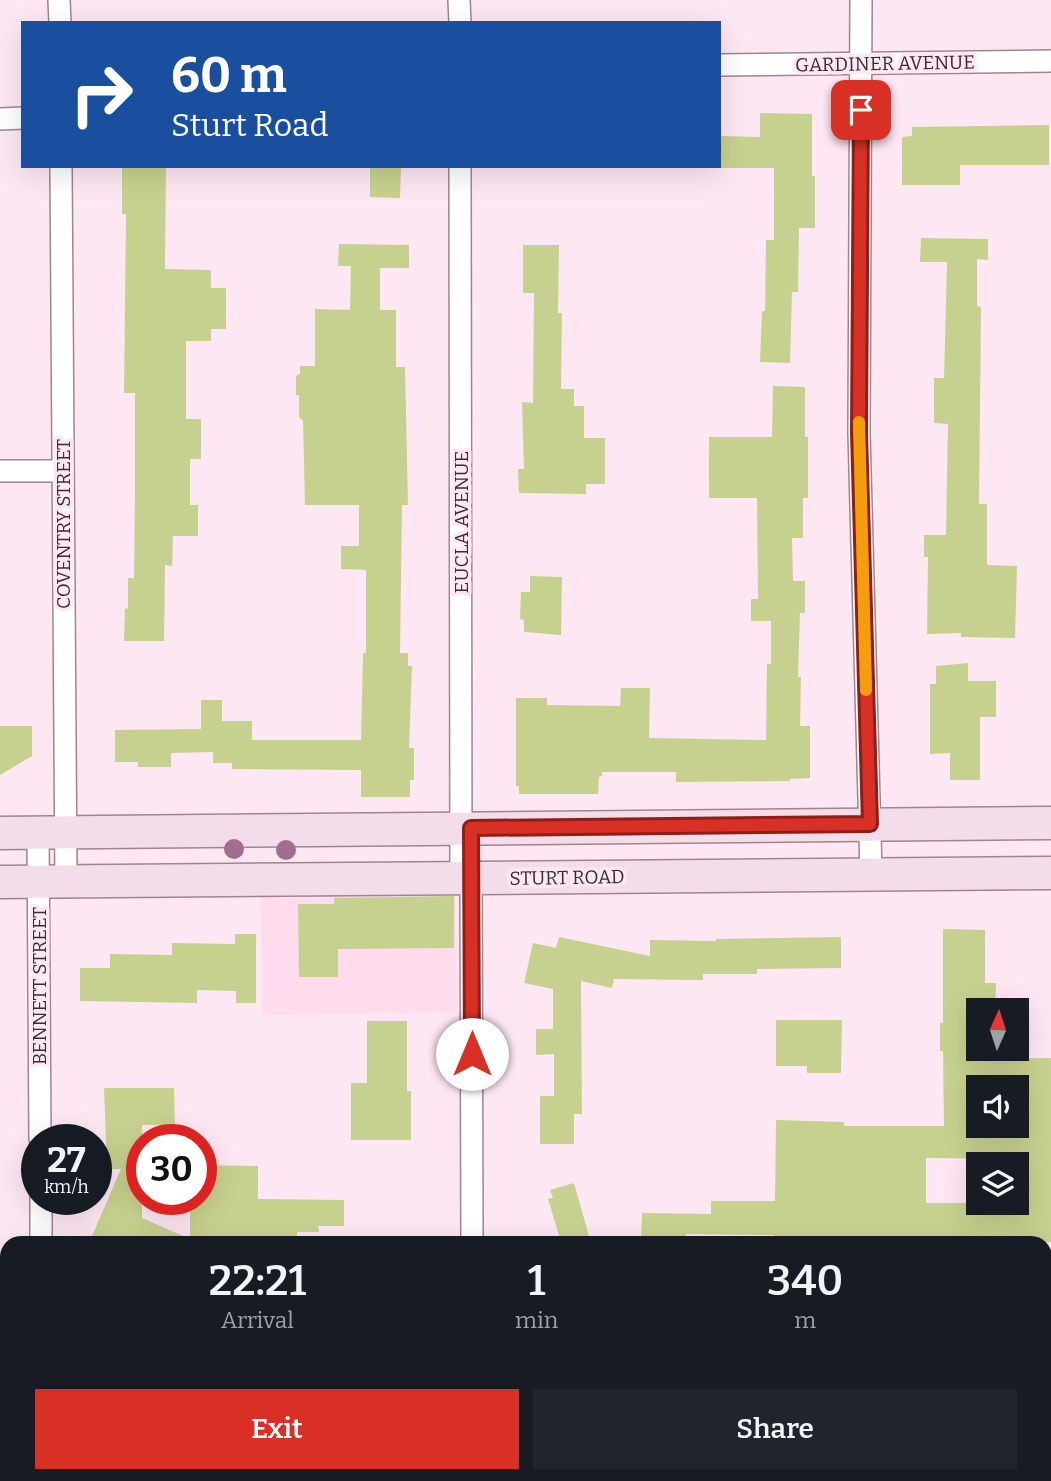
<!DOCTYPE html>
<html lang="en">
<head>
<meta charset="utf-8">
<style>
	:root { --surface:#171b24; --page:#20242c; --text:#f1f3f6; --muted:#9ea1a6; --accent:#d93025 }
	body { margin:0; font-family:Bitter,serif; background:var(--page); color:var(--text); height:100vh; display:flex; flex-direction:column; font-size:26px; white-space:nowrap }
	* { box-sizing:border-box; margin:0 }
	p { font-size:23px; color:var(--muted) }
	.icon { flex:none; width:38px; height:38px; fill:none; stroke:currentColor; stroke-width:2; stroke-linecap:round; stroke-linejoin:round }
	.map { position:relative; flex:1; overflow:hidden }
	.drawer { position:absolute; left:0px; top:1236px; width:1052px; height:247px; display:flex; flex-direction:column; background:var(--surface); border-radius:21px 21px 0 0; box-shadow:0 7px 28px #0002 }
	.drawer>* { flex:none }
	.banner { position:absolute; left:21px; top:21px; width:700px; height:147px; border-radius:0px; box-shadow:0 7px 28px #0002; background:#1a4fa0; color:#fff; overflow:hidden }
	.needle { width:46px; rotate:3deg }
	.buttons { position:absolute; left:966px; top:998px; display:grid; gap:14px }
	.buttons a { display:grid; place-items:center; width:63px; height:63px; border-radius:0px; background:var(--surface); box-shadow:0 7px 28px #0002; font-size:35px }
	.speed { position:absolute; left:21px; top:1124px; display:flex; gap:14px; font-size:35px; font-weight:700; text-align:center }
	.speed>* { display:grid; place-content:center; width:91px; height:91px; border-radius:50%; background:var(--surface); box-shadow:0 7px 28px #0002; line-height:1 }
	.speed small { font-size:18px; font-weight:400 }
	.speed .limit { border:10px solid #d22; background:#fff; color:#111 }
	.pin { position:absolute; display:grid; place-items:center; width:60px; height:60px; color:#fff; margin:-30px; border-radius:14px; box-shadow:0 4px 10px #0006 }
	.me { position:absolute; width:77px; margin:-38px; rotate:0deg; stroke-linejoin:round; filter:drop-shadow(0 0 5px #0008) }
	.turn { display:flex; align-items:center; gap:24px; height:147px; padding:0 35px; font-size:32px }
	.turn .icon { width:91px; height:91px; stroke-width:2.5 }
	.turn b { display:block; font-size:49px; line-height:60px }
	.eta { display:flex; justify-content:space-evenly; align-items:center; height:119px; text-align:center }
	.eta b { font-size:42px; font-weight:600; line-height:49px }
	.button { display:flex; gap:14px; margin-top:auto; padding:14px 35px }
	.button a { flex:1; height:80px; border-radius:0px; background:var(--accent); color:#fff; font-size:28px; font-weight:600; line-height:80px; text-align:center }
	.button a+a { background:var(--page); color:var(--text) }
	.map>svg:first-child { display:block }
	.built { fill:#fedbed }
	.building { fill:#c7d18f; fill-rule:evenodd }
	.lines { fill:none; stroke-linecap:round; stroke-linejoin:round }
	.street-casing { stroke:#9e8592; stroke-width:24 }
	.secondary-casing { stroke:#9e8592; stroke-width:35 }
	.street { stroke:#fff; stroke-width:21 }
	.secondary { stroke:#f3ddea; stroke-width:32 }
	.tree { fill:#a16e8f }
	.route-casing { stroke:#8d1f18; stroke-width:18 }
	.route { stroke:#d93025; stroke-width:12 }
	.slow { stroke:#f59e0b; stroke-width:12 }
	.labels { text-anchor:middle; stroke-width:7; stroke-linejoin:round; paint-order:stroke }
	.street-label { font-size:19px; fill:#382d33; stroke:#fde7f3 }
</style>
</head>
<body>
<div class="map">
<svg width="1051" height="1481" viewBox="0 0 1051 1481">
	<rect width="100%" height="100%" fill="#fde7f3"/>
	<polygon class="built" points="455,890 457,1012 263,1015 261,893"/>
	<g class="building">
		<polygon points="760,113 812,114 812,176 815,176 815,228 799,228 798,292 792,292 790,363 760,362 762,311 765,311 766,240 774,240 774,168 719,168 719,136 760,137"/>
		<polygon points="1049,125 1049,165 960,165 960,185 902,185 902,137 912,136 912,127"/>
		<polygon points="122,166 166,166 165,269 211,270 211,288 226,288 226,329 211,329 211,341 186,341 186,419 201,419 201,459 190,459 190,505 198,505 198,536 173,536 172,566 165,565 164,641 124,641 125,608 128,609 128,578 134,578 135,488 135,393 124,393 126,214 122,214"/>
		<polygon points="370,166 401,166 400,198 370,197"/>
		<polygon points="921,238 988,239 988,260 977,259 977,306 981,307 979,504 987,504 987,565 1017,566 1015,638 961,637 961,633 927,634 928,557 924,557 924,535 946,535 948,424 934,423 934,378 944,378 947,262 920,262"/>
		<polygon points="339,244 409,245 409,268 380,268 380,310 396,310 396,367 405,367 408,505 402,505 400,653 408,653 408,666 412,666 409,748 414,748 414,780 410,780 410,797 361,797 361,770 232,769 232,763 213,763 213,752 171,753 171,767 138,767 138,762 115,762 115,730 201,729 201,700 222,700 222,721 252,721 252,740 361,740 363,653 366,653 366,570 341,569 341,546 359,546 359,505 305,505 303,421 299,417 299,395 296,395 296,376 300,374 300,366 315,366 315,309 350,310 351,266 338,266"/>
		<polygon points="523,245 559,245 558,313 562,313 561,389 574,389 574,406 584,406 584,438 605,438 605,484 586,484 586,494 519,493 518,469 524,469 522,402 533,403 534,293 523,293"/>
		<polygon points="773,386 805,387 805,437 808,437 808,498 803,498 803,538 792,538 793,581 805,581 805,613 800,613 798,677 801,677 800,726 810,726 810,778 790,779 790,781 676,782 676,772 602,772 602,776 599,777 598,794 519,794 519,786 516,786 516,698 547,698 547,705 620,706 621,688 650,688 649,738 766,740 767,664 771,664 771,621 751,621 751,599 758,599 757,498 709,498 709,437 772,437"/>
		<polygon points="530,576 562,577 561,635 524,632 524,620 520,619 521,592 530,592"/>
		<polygon points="968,663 968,681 996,681 996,717 980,717 980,780 950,780 950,753 930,754 930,684 936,684 936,666"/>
		<polygon points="0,726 32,726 32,756 0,775"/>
		<polygon points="454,896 454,948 338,949 338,977 299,977 298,904 334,904 334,898"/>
		<path d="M943 929 985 930V983H996L995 1008H967L968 1059 1051 1058V1242H774V1235L686 1234V1242H641L642 1213 711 1214V1201H775L776 1120 844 1122V1126H944L943 1051H940V1023H943ZM978 1087H1017V1125H978ZM926 1158 1022 1159V1210L980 1214V1203H926Z"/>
		<polygon points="235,934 256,934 256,1003 236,1003 236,991 197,990 197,1003 80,1001 80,968 110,968 110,954 172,955 172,943 235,944"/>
		<polygon points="559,937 650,956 650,940 716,941 716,939 841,937 841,968 757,969 757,974 703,974 703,980 614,979 612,988 581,981 582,1114 574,1114 574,1144 540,1144 540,1096 554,1096 554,1054 536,1055 536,1029 553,1029 553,989 524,983 533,943 556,948"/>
		<polygon points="776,1020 842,1020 841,1073 807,1073 807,1066 776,1066"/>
		<polygon points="367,1021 407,1021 407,1091 411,1091 411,1140 351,1140 351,1083 367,1083"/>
		<polygon points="104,1088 174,1088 175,1125 142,1125 142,1218 190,1239 190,1199 201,1199 201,1165 258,1166 258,1199 344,1200 344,1226 318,1226 319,1232 297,1232 297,1240 289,1239 289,1242 106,1242 92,1236 121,1169 107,1169"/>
		<polygon points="574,1183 589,1236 561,1242 548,1199 553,1198 550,1190"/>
	</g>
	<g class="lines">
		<g class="street-casing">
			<g id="street">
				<polyline points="59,0 60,23"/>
				<polyline points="459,0 460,23"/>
				<polyline points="861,0 859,433 871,873"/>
				<polyline points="719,65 1051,61"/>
				<polyline points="0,119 23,118"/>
				<polyline points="61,166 66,882"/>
				<polyline points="460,166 461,879"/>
				<polyline points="0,471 63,471"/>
				<polyline points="38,832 40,1139"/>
				<polyline points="471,867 472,1242"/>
				<polyline points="41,1199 41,1242"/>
				<polyline points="1045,1294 1051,1294"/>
				<polyline points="0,1348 7,1339"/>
				<polyline points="0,1470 9,1481"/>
				<polyline points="473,1475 473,1481"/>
			</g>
		</g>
		<g class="secondary-casing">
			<g id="secondary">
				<polyline points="0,833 1051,823"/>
				<polyline points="0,882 1051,873"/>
			</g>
		</g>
		<use href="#street" class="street"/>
		<use href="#secondary" class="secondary"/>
	</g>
	<g class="tree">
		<circle cx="234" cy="849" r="10"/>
		<circle cx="286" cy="850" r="10"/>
	</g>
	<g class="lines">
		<g class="route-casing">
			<polyline id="route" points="472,1054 471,828 870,824 859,433 861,110"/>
		</g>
		<use href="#route" class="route"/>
		<polyline class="slow" points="859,422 866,690"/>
	</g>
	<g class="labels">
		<g class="street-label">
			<text transform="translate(885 63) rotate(-1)" y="7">GARDINER AVENUE</text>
			<text transform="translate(461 522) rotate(-90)" y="7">EUCLA AVENUE</text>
			<text transform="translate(63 524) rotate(-90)" y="7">COVENTRY STREET</text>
			<text transform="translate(567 877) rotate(-1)" y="7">STURT ROAD</text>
			<text transform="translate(39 986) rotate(-90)" y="7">BENNETT STREET</text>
		</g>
	</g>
</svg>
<div class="buttons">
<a><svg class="needle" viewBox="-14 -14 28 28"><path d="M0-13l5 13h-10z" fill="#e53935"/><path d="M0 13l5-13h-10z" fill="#9ea1a6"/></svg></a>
<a><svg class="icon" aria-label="sound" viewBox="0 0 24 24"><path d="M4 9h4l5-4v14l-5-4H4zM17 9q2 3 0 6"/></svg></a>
<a><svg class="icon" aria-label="layers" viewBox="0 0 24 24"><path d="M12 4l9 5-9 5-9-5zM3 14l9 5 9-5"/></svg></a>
</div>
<div class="speed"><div>27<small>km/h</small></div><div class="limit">30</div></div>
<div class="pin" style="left:861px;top:110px;background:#d93025"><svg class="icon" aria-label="arrive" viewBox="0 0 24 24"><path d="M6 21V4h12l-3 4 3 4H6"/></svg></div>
<svg class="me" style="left:472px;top:1054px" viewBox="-20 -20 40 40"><circle r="19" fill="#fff"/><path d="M0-13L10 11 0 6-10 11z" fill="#d93025"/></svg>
<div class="banner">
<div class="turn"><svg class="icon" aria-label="right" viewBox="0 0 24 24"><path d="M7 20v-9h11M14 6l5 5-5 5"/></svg><div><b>60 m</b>Sturt Road</div></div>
</div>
<section class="drawer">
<div class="eta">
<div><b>22:21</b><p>Arrival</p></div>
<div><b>1</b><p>min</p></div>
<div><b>340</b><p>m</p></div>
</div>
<div class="button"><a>Exit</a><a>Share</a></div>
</section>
</div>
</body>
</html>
